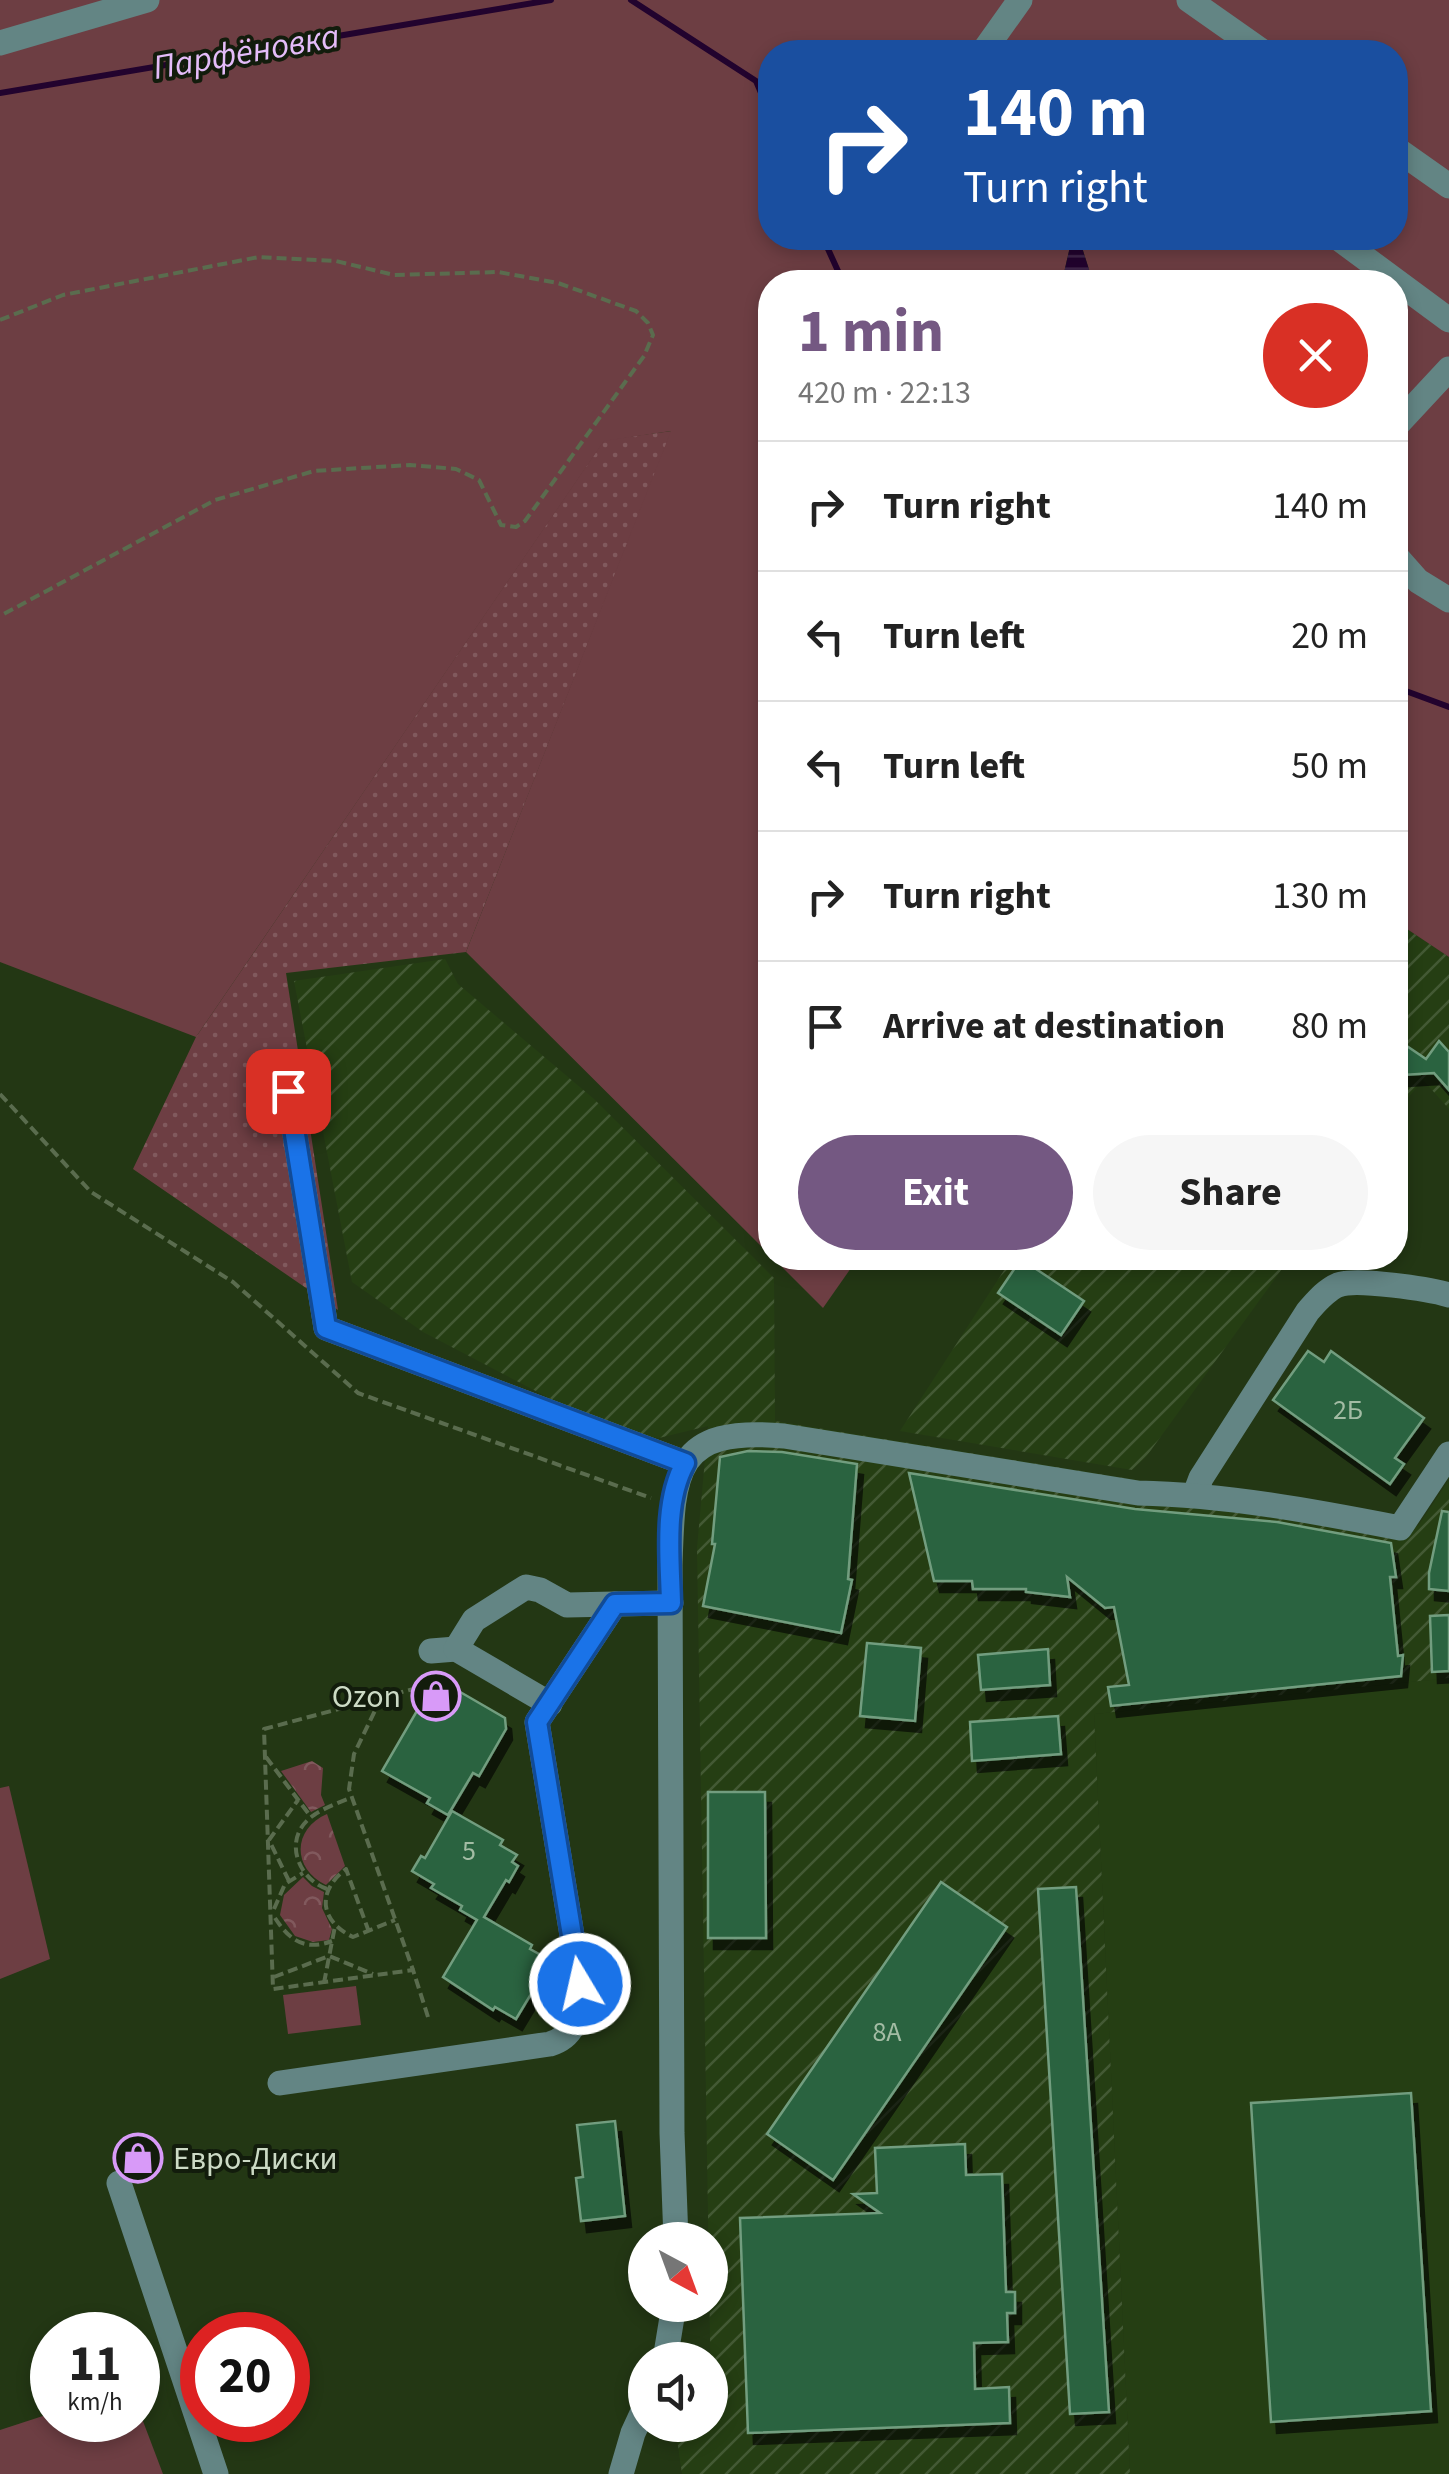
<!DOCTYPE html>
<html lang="en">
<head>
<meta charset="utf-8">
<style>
	:root { --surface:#fff; --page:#f6f6f6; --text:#222; --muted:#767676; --line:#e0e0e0; --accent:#745882 }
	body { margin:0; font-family:"Source Sans 3",sans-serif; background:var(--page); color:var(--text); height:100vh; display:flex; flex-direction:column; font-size:38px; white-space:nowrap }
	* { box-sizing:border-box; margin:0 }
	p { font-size:32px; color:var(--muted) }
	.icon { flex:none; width:55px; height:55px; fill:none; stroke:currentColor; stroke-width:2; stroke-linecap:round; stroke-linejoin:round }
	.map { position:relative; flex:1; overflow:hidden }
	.details { position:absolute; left:758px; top:270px; width:650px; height:1000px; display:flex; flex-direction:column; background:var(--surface); border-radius:40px; box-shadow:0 5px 15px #0003 }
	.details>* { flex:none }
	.top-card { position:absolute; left:758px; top:40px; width:650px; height:210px; border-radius:40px; box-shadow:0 5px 15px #0003; background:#1a4fa0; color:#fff; overflow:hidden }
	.needle { width:65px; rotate:139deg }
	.buttons { position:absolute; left:628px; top:2222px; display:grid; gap:20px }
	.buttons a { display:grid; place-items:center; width:100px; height:100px; border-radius:50%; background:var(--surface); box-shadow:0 5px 15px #0003; font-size:50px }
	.speed { position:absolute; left:30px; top:2312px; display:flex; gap:20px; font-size:50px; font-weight:700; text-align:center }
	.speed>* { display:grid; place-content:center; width:130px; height:130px; border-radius:50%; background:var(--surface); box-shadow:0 5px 15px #0003; line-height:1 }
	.speed small { font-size:25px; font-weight:400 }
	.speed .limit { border:15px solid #d22; background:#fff; color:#111 }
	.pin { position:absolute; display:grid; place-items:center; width:85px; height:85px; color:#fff; margin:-42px; border-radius:20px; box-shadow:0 5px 15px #0006 }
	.me { position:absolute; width:110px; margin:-55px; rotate:351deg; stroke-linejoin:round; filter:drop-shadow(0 0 8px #0008) }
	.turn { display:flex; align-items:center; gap:35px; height:210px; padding:0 40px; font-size:45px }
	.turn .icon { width:130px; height:130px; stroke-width:2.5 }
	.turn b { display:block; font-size:70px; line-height:85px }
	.round { display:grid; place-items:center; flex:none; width:105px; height:105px; border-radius:52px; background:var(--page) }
	.overview { display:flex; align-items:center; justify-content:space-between; height:170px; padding:0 40px }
	h1 { font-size:60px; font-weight:700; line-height:75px; color:var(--accent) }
	.button { display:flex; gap:20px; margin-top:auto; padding:20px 40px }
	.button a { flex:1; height:115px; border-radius:60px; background:var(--accent); color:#fff; font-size:40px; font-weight:700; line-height:115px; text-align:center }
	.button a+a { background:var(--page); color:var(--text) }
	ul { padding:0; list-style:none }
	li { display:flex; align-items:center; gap:30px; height:130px; padding:0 40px; border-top:2px solid var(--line) }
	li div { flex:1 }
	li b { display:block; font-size:38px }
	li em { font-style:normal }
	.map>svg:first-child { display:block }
	.built { fill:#253e13 }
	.industrial { fill:url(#industrial-furrows) }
	.grass { fill:url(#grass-dots) }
	.park { fill:url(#park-crowns) }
	.garden { fill:#6d3e43 }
	.water { fill:url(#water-rules) }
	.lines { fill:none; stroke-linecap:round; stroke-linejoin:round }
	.stream { stroke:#22032e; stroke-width:6 }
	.building { fill:#29633f; stroke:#729d7f; stroke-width:2.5; filter:url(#shadow) }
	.path { stroke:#5a6c4e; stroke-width:4; stroke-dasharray:10 5; stroke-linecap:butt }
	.minor { stroke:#638584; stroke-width:25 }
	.route-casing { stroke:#114b97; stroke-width:25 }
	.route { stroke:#1a73e8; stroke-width:18 }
	.labels { text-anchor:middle; stroke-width:8; stroke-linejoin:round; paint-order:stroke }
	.number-label { font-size:28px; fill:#a3bca4 }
	.poi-label { font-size:32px; fill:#ccdac5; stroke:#121c0c; text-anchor:end }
	.water-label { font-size:35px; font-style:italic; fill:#e4bcf9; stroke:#121c0c }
</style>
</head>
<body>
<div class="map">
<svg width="1449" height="2474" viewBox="0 0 1449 2474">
	<defs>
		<pattern id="industrial-furrows" width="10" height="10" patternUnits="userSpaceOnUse" patternTransform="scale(2.5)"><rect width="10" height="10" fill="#253e13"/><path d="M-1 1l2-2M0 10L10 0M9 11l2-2" fill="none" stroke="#435934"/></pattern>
		<pattern id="grass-dots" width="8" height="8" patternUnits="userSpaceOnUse" patternTransform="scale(2.5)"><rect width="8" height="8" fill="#6d3e43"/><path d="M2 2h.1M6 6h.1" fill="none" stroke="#81595d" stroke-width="1.8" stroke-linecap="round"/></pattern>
		<pattern id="park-crowns" width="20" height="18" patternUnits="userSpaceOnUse" patternTransform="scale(2.5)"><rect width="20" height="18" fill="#6d3e43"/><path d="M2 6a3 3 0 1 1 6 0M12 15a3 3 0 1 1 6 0" fill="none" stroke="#81595d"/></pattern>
		<pattern id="water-rules" width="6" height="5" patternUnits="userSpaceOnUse" patternTransform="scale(2.5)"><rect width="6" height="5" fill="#22032e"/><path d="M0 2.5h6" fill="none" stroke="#41274b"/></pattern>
		<filter id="shadow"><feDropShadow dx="6" dy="11" stdDeviation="0" flood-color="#0009"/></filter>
	</defs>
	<rect width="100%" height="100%" fill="#233714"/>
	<polygon class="built" points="1449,1678 1449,2474 1130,2474 1094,1714"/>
	<g class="industrial">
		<polygon points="1395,921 1449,957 1449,1109 1423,1080 1395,1113"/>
		<polygon points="445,959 458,984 594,1099 774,1278 775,1421 1418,1526 1449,1480 1449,1678 1094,1714 1130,2474 682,2474 675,2425 710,2425 711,2398 697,1548 708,1426 659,1438 616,1433 423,1332 352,1282 294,981"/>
		<polygon points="1012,1258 1290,1258 1146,1457 1132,1470 900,1431"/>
	</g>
	<polygon class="grass" points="672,431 466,952 286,973 338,1310 133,1169 196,1037 604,440"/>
	<g class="park">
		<polygon points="312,1761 323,1768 321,1795 325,1805 311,1812 281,1771"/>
		<path d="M327 1814 345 1866 326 1885C292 1869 292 1829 327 1814Z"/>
		<polygon points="303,1877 312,1886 324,1892 322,1908 332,1929 329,1940 313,1942 295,1936 280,1915 284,1895"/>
	</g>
	<g class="garden">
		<polygon points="0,0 1449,0 1449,957 1395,921 1395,282 1093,282 1079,238 1395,238 1395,52 770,52 770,238 1072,238 1063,277 1048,282 970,282 945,272 889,282 770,282 770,1255 466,952 671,431 604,441 196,1037 0,962"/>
		<polygon points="773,1258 858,1258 823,1308"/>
		<polygon points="9,1786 50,1959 0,1979 0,1788"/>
		<polygon points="356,1986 361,2025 288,2034 283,1995"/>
		<polygon points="138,2408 163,2474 0,2474 0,2430 52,2413 52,2420 138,2420"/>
	</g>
	<g class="water">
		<polygon points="1072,238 1079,238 1093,282 1048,282 1063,277"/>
		<polygon points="945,272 970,282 889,282 890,282"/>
	</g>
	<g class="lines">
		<g class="stream">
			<polyline points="631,0 756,81 770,114"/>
			<polyline points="0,93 551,0"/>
			<polyline points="823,238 843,282"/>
			<polyline points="1395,687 1449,707"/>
		</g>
	</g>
	<g class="building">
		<polygon points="1395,1038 1426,1059 1439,1041 1449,1052 1449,1090 1434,1073 1402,1075 1395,1071"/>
		<polygon points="1021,1259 1084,1301 1061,1335 998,1293"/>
		<polygon points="1308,1351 1324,1362 1331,1351 1424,1418 1395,1458 1404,1464 1390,1484 1273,1400"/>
		<polygon points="748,1451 782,1452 857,1464 848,1579 852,1580 841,1633 703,1606 715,1544 712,1544 720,1457"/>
		<polygon points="909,1473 1135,1509 1277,1522 1391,1543 1396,1577 1390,1577 1398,1656 1403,1655 1401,1676 1111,1706 1108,1687 1129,1685 1114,1607 1105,1608 1067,1577 1070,1597 1026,1592 1026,1589 973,1589 972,1581 934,1581"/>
		<polygon points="1442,1511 1449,1512 1449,1591 1429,1589 1429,1573"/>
		<polygon points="1449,1615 1449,1671 1432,1672 1430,1616"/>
		<polygon points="867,1643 921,1648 915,1721 860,1716"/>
		<polygon points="1048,1649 1050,1685 981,1690 978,1655"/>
		<polygon points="436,1678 505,1718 506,1729 479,1776 473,1773 448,1815 427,1803 430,1798 382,1771"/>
		<polygon points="1058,1716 1061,1754 972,1761 970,1722"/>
		<polygon points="708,1792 765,1792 766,1938 708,1938"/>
		<polygon points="452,1811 503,1840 500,1845 517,1855 512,1862 518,1866 509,1882 506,1880 484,1917 532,1945 530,1949 548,1959 543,1966 550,1970 540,1986 537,1984 516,2019 495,2007 493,2010 443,1977 477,1920 460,1910 462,1906 431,1888 434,1884 412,1871 421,1856 425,1858"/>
		<polygon points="941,1882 1007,1927 833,2180 767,2134"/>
		<polygon points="1076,1887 1109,2412 1070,2414 1038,1889"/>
		<polygon points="1411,2093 1431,2411 1271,2422 1251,2103"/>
		<polygon points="615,2121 625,2216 581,2221 576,2178 583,2177 577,2125"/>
		<polygon points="965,2144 966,2175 1002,2174 1006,2292 1015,2292 1015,2313 1007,2313 1008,2342 974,2343 975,2389 1009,2387 1010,2423 748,2433 740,2218 880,2213 853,2194 877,2193 875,2148"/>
	</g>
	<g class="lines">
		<g class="path">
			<polyline points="0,320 63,295 259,257 336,261 394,275 498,272 558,283 636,311 648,323 653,335 644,356 525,521 516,527 501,525 479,480 456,469 410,465 314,471 215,500 0,616"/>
			<polyline points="0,1094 91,1192 233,1282 358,1393 651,1498"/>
			<polyline points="381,1698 354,1754 349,1789 413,1970"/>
			<polyline points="266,1757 311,1817"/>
			<polyline points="289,1881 269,1840 298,1800"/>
			<path d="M327 1889C296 1878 282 1836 314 1815 324 1808 338 1803 350 1798"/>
			<polyline points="274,1909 285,1884 303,1873"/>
			<path d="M275 1918C290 1941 305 1951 332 1941"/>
			<path d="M369 1932 346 1869C316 1892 320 1921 353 1937L395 1920"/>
			<polyline points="274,1977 329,1956 373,1974"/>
			<polyline points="324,1983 335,1926"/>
			<polyline points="428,2017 413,1970 273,1989 264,1729 417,1688 432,1673"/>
		</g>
		<g class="minor">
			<polyline points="1189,0 1263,52"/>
			<polyline points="0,43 147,0"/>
			<polyline points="983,52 1020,0"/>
			<polyline points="1395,148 1449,186"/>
			<polyline points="1338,238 1449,320"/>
			<polyline points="1395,427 1449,369"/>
			<polyline points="1395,555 1418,581 1449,600"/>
			<polyline points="288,1091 326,1328 685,1463"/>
			<path d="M1195 1494 1201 1478 1308 1311C1317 1301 1326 1290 1338 1285 1356 1278 1429 1289 1449 1295"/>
			<polyline points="431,1651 456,1649"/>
			<polyline points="550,1704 456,1649 474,1620 526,1587 540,1590 567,1605 615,1604"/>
			<path d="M280 2083 550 2044C579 2035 578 2010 580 1984L537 1722 615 1604 671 1603"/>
			<polyline points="119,2183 216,2474"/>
			<path d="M676 2240 672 2133 670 1565C673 1472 673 1426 784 1436L1138 1493C1227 1495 1313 1511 1400 1528L1449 1454"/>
			<polyline points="665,2360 674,2305"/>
			<polyline points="621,2474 633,2433 645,2407"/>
		</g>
	</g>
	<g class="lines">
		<g class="route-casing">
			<path id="route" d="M288 1091 326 1328 685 1463C663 1503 670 1558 671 1603L615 1604 537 1722 580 1984"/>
		</g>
		<use href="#route" class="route"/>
	</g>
	<defs>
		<g id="shop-ring" transform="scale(2.5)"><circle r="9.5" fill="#121c0c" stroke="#d89af8" stroke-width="1.5"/><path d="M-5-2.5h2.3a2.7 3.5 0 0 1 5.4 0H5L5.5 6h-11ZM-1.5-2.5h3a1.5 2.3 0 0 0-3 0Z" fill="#d89af8"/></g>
	</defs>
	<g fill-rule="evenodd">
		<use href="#shop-ring" x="436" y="1696"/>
		<use href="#shop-ring" x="138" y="2158"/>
	</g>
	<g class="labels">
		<g class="number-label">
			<text x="1348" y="1419">2Б</text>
			<text x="469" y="1860">5</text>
			<text x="887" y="2041">8А</text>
		</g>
		<g class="poi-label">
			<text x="401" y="1707">Ozon</text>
			<text x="173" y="2169" text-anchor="start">Евро-Диски</text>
		</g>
		<g class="water-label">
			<text transform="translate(246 51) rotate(-10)" y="12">Парфёновка</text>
		</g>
	</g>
</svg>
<div class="buttons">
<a><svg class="needle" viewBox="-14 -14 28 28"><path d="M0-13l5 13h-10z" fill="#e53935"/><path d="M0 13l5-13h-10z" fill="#767676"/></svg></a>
<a><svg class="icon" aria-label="sound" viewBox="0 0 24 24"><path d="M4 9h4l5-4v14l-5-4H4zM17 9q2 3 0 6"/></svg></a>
</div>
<div class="speed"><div>11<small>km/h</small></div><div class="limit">20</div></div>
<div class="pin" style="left:288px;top:1091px;background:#d93025"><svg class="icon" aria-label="arrive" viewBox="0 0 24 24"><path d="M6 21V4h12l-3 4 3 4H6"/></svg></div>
<svg class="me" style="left:580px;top:1984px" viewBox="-20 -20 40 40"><circle r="17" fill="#1a73e8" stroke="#fff" stroke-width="3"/><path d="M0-11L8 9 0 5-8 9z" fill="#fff"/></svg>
<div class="top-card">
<div class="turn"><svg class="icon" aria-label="right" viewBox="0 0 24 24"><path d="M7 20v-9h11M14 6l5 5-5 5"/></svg><div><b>140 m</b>Turn right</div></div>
</div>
<section class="details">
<div class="overview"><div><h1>1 min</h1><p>420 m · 22:13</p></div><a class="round" style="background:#d93025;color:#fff"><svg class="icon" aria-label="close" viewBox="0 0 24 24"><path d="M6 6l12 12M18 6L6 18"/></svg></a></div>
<ul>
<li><svg class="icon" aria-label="right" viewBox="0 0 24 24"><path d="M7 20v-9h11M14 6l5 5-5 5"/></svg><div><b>Turn right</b></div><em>140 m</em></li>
<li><svg class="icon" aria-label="left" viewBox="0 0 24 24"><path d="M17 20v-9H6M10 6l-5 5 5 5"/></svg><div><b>Turn left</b></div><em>20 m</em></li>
<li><svg class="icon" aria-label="left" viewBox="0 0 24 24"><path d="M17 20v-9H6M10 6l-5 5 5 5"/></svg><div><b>Turn left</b></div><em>50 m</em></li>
<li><svg class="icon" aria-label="right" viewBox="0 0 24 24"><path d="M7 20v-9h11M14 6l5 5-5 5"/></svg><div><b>Turn right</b></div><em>130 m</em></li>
<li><svg class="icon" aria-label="arrive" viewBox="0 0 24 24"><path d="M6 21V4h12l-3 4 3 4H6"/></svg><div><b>Arrive at destination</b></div><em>80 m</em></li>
</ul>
<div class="button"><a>Exit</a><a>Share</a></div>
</section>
</div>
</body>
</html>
